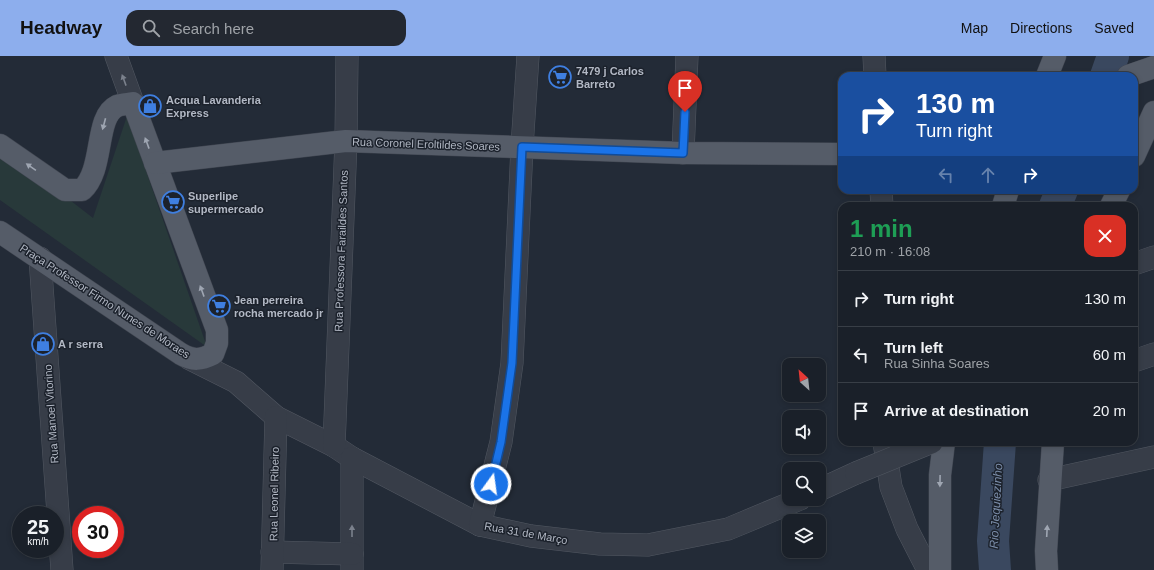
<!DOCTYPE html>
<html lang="en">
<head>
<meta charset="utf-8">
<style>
	:root { --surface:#1a2029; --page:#232831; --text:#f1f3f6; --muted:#9fa3a8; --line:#383e46; --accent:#8daeed }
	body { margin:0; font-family:Arial,sans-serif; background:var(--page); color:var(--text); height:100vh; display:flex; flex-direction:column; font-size:15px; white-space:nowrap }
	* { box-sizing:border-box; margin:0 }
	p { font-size:13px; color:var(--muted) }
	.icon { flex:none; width:22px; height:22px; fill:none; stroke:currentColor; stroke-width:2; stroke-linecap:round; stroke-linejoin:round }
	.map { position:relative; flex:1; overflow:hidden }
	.drawer { position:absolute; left:838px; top:146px; width:300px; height:244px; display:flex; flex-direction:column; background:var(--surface); border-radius:12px; box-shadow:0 2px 6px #0003,0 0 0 1px var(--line) }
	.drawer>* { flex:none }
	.hud { position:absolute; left:838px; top:16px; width:300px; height:122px; border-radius:12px; box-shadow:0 2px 6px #0003,0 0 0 1px var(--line); background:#1a4fa0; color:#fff; overflow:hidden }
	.needle { width:26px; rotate:333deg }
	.controls { position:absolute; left:782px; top:302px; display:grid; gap:8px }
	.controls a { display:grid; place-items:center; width:44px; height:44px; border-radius:8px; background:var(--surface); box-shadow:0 2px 6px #0003,0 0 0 1px var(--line); font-size:20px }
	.speed { position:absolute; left:12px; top:450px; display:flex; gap:8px; font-size:20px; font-weight:700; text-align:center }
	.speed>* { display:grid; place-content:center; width:52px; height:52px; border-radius:50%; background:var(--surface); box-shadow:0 2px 6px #0003,0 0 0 1px var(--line); line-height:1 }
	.speed small { font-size:10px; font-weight:400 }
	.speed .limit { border:6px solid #d22; background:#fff; color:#111 }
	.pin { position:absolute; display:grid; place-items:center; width:34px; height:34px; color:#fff; margin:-41px -17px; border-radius:50% 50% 50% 0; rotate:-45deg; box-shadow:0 0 4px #0007 }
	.pin .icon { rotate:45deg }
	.me { position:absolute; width:44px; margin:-22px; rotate:14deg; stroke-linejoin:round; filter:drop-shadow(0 0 3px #0008) }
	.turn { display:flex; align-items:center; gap:14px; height:84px; padding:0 12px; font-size:18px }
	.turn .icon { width:52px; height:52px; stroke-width:2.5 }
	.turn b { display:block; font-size:28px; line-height:34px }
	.lanes { display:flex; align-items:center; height:38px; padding:0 12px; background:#0003; justify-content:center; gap:20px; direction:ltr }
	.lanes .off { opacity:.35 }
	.round { display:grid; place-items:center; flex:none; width:42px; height:42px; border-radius:12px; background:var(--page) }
	.summary { display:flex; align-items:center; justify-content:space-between; height:68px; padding:0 12px }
	h1 { font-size:24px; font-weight:700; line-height:30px; color:#1e9e55 }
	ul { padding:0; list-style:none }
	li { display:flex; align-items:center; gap:12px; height:56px; padding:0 12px; border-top:1px solid var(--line) }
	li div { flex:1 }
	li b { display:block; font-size:15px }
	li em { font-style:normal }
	header { display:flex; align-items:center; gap:24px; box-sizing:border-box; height:56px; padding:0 20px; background:var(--accent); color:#111 }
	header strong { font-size:19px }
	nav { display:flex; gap:22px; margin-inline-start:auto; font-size:14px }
	.search { width:280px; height:36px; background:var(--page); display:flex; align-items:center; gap:10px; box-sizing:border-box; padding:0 14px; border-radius:12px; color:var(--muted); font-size:15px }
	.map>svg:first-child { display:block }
	.green { fill:#28393a }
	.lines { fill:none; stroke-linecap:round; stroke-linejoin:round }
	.river { stroke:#3a485f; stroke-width:32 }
	.minor-casing { stroke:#525862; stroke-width:23 }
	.major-casing { stroke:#404651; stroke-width:23 }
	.minor { stroke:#373d48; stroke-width:22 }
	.major { stroke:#555c68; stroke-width:22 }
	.minor-bridge-casing { stroke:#525862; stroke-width:23; stroke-linecap:butt }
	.minor-bridge { stroke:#373d48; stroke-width:22 }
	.oneway { fill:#7b818c }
	.oneway2 { fill:#9fa6b2 }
	.route-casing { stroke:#114b97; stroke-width:10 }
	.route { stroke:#1a73e8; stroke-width:7 }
	.labels { text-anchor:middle; stroke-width:3; stroke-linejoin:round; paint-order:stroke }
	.poi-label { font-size:11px; font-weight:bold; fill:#b2b8c4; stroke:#1c222c; text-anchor:start }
	.street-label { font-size:11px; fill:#b2b8c4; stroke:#1c222c }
	.water-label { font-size:12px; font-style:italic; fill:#7c8eaa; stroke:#1c222c }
</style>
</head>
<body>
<header>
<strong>Headway</strong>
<div class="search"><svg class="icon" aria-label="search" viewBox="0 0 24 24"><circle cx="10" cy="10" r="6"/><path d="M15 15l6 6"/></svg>Search here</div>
<nav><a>Map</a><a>Directions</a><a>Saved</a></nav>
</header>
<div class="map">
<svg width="1154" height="514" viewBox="0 0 1154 514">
	<rect width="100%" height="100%" fill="#232b37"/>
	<polygon class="green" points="127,60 207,291 0,144 0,90 93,162"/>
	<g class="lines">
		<g class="river">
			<polyline points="1106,20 1113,0"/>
			<polyline points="1055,150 1062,134"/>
			<polyline points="995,514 993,485 1000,386"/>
		</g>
		<g class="minor-casing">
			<g id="minor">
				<polyline points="116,0 133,47"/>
				<polyline points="874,0 875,20"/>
				<polyline points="683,97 687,0"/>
				<polyline points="881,134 882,150"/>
				<polyline points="40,202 62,514"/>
				<polyline points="1134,208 1154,201"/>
				<polyline points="190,303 236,326 276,361 334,390 352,402 480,469 531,480 600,488 648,489 728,473 800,443"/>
				<polyline points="1134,305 1154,298"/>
				<polyline points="884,386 891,431 907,473 928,514"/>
				<polyline points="334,390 346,85 347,0"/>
				<polyline points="352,402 352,514"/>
				<polyline points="1049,424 1154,401"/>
				<polyline points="819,434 856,417"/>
				<polyline points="480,469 501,386 512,307 522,91 528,0"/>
				<polyline points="272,496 352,498"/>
				<polyline points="272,514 276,361"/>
			</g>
		</g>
		<g class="major-casing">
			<g id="major">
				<polyline points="1047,20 1055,0"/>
				<polyline points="1128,20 1154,11"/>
				<path d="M0 89 65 134H82C105 113 94 61 117 50 122 48 128 48 133 47L217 274V287L213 298C201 304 193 305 181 298L0 176"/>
				<polyline points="1134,100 1154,56"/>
				<polyline points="155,107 346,85 683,97 842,98"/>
				<polyline points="1003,150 1008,134"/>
				<polyline points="1111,150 1119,134"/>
				<polyline points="940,514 940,419 944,386"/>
				<polyline points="1047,514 1046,495 1053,386"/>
			</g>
		</g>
		<use href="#minor" class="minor"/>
		<use href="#major" class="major"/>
		<g class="minor-bridge-casing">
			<polyline id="minor-bridge" points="856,417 932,386"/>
		</g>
		<use href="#minor-bridge" class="minor-bridge"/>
	</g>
	<defs><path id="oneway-solid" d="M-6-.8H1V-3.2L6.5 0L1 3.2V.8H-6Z"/></defs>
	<g class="oneway">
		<use href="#oneway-solid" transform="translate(124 24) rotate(-110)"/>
		<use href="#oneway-solid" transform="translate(352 475) rotate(-90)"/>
	</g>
	<g class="oneway2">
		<use href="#oneway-solid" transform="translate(104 68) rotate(105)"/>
		<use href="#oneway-solid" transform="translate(147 87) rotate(-110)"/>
		<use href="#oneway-solid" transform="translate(31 111) rotate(-145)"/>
		<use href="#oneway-solid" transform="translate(202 235) rotate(-110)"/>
		<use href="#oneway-solid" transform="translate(940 425) rotate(91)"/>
		<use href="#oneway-solid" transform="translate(1047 475) rotate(-87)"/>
	</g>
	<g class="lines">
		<g class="route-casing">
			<polyline id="route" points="491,428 501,386 512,307 522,91 683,97 685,56"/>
		</g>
		<use href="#route" class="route"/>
	</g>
	<defs>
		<g id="supermarket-ring" transform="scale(1.15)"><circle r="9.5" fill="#1c222c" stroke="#3f7fe0" stroke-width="1.5"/><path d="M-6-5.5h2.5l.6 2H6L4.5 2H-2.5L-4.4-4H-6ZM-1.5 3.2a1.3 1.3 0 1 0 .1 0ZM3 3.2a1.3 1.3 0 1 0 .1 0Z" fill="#3f7fe0"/></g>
		<g id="shop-ring" transform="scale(1.15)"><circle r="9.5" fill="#1c222c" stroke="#3f7fe0" stroke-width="1.5"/><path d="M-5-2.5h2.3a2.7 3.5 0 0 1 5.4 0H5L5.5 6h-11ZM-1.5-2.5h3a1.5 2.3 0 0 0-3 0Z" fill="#3f7fe0"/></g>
	</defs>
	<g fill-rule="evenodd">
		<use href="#supermarket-ring" x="560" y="21"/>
		<use href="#shop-ring" x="150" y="50"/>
		<use href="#supermarket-ring" x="173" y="146"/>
		<use href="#supermarket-ring" x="219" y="250"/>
		<use href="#shop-ring" x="43" y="288"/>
	</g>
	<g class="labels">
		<g class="poi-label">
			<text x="576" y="19">7479 j Carlos<tspan x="576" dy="13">Barreto</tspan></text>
			<text x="166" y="48">Acqua Lavanderia<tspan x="166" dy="13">Express</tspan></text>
			<text x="188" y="144">Superlipe<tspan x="188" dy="13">supermercado</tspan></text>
			<text x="234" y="248">Jean perreira<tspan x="234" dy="13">rocha mercado jr</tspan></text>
			<text x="58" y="292">A r serra</text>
		</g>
		<g class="street-label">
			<text transform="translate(426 88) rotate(2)" y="4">Rua Coronel Eroltildes Soares</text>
			<text transform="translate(341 195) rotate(-88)" y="4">Rua Professora Faraildes Santos</text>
			<text transform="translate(105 245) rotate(33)" y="4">Praça Professor Firmo Nunes de Moraes</text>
			<text transform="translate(51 358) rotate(-94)" y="4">Rua Manoel Vitorino</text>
			<text transform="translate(274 438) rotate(-89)" y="4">Rua Leonel Ribeiro</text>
			<text transform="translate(526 477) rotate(10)" y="4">Rua 31 de Março</text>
		</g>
		<g class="water-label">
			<text transform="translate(996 450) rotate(-87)" y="4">Rio Jequiezinho</text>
		</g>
	</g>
</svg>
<div class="controls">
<a><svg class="needle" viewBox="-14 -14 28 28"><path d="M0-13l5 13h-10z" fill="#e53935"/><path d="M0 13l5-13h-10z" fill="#9fa3a8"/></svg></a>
<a><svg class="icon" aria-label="sound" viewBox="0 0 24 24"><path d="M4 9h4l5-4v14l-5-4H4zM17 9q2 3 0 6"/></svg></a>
<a><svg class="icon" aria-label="search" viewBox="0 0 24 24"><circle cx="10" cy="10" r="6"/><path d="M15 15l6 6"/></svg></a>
<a><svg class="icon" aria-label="layers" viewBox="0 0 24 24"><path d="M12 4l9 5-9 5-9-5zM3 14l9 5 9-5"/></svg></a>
</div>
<div class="speed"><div>25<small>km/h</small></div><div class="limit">30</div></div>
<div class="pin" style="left:685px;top:56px;background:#d93025"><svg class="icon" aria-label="arrive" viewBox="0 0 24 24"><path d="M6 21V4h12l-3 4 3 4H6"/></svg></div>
<svg class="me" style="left:491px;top:428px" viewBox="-20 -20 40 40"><circle r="17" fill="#1a73e8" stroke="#fff" stroke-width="3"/><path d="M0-11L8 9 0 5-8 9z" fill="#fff"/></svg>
<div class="hud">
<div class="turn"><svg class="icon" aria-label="right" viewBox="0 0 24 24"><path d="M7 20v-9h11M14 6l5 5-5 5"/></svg><div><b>130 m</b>Turn right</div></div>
<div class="lanes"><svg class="icon off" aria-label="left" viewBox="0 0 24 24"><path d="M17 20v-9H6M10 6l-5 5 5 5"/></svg><svg class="icon off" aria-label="ahead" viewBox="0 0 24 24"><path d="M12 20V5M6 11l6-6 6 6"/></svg><svg class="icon" aria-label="right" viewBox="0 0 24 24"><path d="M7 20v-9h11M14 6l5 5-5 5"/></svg></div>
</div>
<section class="drawer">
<div class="summary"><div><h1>1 min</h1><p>210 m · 16:08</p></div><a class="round" style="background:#d93025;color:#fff"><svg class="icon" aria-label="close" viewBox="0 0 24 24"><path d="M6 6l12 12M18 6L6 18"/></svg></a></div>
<ul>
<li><svg class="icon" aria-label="right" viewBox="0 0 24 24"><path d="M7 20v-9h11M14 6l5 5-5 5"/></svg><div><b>Turn right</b></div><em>130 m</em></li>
<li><svg class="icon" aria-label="left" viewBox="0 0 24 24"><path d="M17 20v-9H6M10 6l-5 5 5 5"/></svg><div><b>Turn left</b><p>Rua Sinha Soares</p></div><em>60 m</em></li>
<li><svg class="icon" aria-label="arrive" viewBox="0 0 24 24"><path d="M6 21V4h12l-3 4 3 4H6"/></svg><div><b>Arrive at destination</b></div><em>20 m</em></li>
</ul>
</section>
</div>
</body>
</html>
